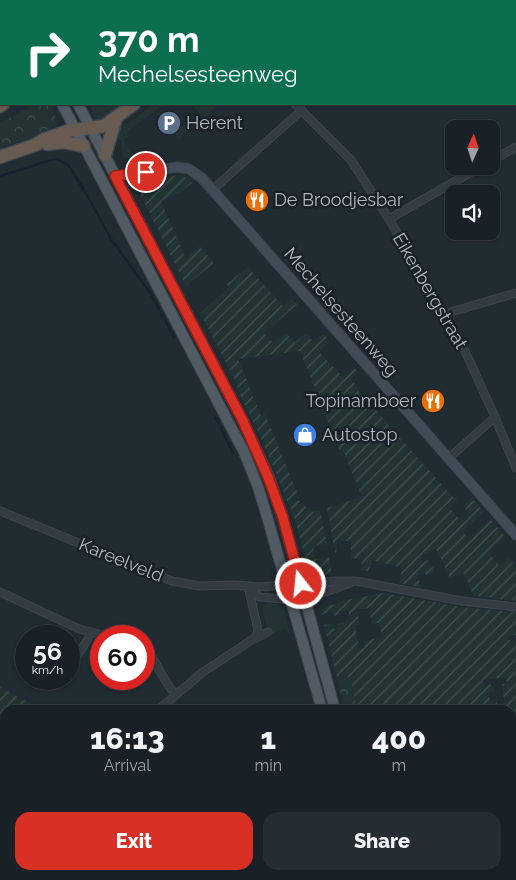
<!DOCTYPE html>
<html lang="en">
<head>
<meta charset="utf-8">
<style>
	:root { --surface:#192026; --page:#262d32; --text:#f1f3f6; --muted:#9fa3a7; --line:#373e43; --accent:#d93025 }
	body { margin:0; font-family:Raleway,sans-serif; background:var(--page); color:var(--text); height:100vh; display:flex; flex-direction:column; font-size:19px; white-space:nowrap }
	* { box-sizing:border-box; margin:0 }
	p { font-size:16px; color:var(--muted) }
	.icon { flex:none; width:28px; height:28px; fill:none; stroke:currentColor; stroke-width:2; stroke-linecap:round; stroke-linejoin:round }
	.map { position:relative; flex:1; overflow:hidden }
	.drawer { position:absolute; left:0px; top:705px; width:516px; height:175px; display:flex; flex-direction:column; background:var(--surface); border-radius:15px 15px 0 0; box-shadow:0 1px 4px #0004,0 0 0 1px var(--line) }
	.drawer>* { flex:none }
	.top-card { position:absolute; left:0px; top:0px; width:516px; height:105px; box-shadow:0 1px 4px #0004,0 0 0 1px var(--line); background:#0b6e4f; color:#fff; overflow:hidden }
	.needle { width:32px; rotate:3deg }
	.controls { position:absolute; left:445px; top:120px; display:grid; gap:10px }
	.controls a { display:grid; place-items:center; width:55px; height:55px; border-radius:10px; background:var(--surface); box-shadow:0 1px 4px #0004,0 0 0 1px var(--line); font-size:25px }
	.speed { position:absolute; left:15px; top:625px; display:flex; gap:10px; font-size:25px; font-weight:700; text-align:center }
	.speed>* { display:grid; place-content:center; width:65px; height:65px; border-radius:50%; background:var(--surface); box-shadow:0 1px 4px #0004,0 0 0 1px var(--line); line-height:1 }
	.speed small { font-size:12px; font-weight:400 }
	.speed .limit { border:8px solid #d22; background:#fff; color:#111 }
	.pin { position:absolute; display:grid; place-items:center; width:42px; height:42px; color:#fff; margin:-21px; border:2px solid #fff; border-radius:50%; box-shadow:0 1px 5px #0007 }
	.me { position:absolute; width:55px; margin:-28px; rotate:344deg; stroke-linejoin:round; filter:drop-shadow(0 0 4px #0008) }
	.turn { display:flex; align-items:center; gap:18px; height:105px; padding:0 15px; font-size:22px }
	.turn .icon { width:65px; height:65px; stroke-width:2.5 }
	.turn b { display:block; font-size:35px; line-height:42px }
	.eta { display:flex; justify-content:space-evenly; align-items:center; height:85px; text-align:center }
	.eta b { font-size:30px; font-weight:800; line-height:35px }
	.primary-button { display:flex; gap:10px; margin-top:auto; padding:10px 15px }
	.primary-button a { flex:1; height:58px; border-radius:15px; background:var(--accent); color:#fff; font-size:20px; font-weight:800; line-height:58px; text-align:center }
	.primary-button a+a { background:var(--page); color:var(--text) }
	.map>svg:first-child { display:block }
	.grass { fill:#233333 }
	.forest { fill:url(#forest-crowns) }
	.garden { fill:url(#garden-furrows); fill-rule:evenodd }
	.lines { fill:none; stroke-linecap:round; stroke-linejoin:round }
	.stream { stroke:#16232e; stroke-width:2.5 }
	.street-casing { stroke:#3d454d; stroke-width:9 }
	.secondary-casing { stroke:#3d454d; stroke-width:11 }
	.primary-casing { stroke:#3d454d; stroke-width:12 }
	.highway-casing { stroke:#3e474e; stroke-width:15 }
	.street { stroke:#343c43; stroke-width:7 }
	.secondary { stroke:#424c56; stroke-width:9 }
	.primary { stroke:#525b63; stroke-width:10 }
	.highway { stroke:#685c52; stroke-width:12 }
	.route-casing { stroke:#8d1f18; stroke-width:12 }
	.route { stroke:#d93025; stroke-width:9 }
	.labels { text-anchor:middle; stroke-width:5; stroke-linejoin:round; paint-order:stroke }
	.poi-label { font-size:18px; fill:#aeb7c0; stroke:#192128; text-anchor:start }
	.street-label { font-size:18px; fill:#aeb7c0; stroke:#192128 }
</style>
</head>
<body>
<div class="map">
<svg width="516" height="880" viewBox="0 0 516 880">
	<defs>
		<pattern id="forest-crowns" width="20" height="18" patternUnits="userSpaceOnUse" patternTransform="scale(1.25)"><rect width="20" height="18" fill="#233333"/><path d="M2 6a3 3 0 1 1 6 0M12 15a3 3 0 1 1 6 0" fill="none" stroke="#404e4f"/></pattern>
		<pattern id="garden-furrows" width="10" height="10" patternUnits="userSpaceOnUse" patternTransform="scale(1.25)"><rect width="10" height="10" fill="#233333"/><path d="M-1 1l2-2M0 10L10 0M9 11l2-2" fill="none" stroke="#404e4f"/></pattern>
	</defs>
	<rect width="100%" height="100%" fill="#212b32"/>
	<g class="grass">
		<polygon points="90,104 128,104 98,123 90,108 92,107"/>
		<path d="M153 104H180H167L155 111 128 131V137L123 140 134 157 146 149 152 156 154 155 156 158C137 161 119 166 121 140H118L120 130Z"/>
		<polygon points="192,104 220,104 178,139 175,131 201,115"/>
		<path d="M267 604H275L282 607 288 624 290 635 285 628 271 634C266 625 263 618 263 608Z"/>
	</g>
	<g class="forest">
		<path d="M35 104H52L54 107 52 110 58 124C44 135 17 142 0 148V123Z"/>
		<polygon points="350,677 357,710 345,710 337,678"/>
	</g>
	<g class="garden">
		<path d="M181 175 189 179 192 183 181 192 161 201 186 259 200 246 214 263 186 286 138 190C140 185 142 182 147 180Z"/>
		<polygon points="248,267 283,306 292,299 297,305 264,333 273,343 286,333 295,342 306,334 314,342 323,333 330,341 319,352 343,377 354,367 358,372 351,379 357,386 356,388 451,495 458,501 450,508 461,521 470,514 463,506 472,498 484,512 463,531 468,538 491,520 506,537 488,552 499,565 509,556 516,567 516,601 474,596 463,573 450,579 436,549 420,556 422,562 428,560 432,568 433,567 435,572 426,575 425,573 417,576 422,588 399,583 402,568 372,560 369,571 361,570 362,559 351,558 351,541 337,541 336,557 327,508 362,497 343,451 340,452 300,351 238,359 261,415 265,414 297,492 294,497 313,512 320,510 327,544 313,546 315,559 329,557 332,574 310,575 294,517 262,441 242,399 234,378 200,313 229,288 227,284"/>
		<path d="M384 593 461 607 516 612V635L508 636V640H516V740L511 739V710H434L433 705 422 707V710H415V708L403 710H357L350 677 337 678 324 625 332 623 334 629 339 627 338 624 351 621 348 610 339 611 340 615 334 616 332 611 321 615 320 609 350 599ZM369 608 372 624 379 623 382 637 363 641 364 648 359 649 355 626 360 625 357 610ZM506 677 507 684H502L504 703 497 704V700L490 701 489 693 494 692 493 686 491 687V684L484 685 483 680Z"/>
		<polygon points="0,687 42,710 5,710 5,769 0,774"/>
	</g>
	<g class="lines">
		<g class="stream">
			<polyline points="0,176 51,160 58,159 69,166 87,195 111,239 151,294 174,337"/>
			<polyline points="216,418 233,453"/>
		</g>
		<g class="street-casing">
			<g id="street">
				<polyline points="295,104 351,160 389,219 466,353 495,417 516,468"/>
				<polyline points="491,161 516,147"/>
				<polyline points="212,190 302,110"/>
				<polyline points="389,219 482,166"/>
				<polyline points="444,314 516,293"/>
				<polyline points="449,458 495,417"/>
				<polyline points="0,511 172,581 200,586 235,585 259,587 337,581 356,581 462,601 516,607"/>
				<polyline points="248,587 259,597 283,599 311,597 350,583"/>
				<polyline points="0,592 79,629 106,636"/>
				<polyline points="254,639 268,632"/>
				<polyline points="144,651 150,653 162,675 175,695"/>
				<polyline points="69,670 92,632"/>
				<polyline points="62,682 63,679"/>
				<polyline points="158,710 203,672 256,637 258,630 248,586"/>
				<polyline points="511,743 516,743"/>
				<polyline points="0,833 5,830"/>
				<polyline points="511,838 516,838"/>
				<polyline points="369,875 369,880"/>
				<polyline points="485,875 485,880"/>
				<polyline points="126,880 133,875"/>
			</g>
		</g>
		<g class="secondary-casing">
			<g id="secondary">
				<polyline points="115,177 177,167 189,169 202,178 516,535"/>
				<polyline points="338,880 340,875"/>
				<polyline points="351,880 352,875"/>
			</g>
		</g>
		<g class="primary-casing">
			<g id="primary">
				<polyline points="23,0 24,1"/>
				<polyline points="62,104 244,452 258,487 266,513 322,710"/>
				<polyline points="78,104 243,421 269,477 283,518 335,710"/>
				<polyline points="511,767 516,767"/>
				<polyline points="511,783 516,782"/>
				<polyline points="511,794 516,793"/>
				<polyline points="511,810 516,809"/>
				<polyline points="154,880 161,875"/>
				<polyline points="174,880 183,875"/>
				<polyline points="197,880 206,875"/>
				<polyline points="255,880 271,875"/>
			</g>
		</g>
		<g class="highway-casing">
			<g id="highway">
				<polyline points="5,0 5,1"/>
				<polyline points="69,1 72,0"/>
				<polyline points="171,1 173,0"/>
				<polyline points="199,1 201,0"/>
				<polyline points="266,1 267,0"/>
				<polyline points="0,26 1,22"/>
				<polyline points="0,91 1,90"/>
				<polyline points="0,106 3,104"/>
				<polyline points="47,144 63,142 84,146"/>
				<polyline points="105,155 116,118"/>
				<polyline points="0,157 35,145 45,139 68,131 104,126 134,104"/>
			</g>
		</g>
		<use href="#street" class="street"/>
		<use href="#secondary" class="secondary"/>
		<use href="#primary" class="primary"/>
		<use href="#highway" class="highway"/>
	</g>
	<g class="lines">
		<g class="route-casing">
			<polyline id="route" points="146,172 115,176 243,421 268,477 283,518 301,584"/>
		</g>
		<use href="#route" class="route"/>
	</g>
	<defs>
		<g id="parking-disc" transform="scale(1.25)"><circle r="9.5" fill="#5c6f8a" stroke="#192128"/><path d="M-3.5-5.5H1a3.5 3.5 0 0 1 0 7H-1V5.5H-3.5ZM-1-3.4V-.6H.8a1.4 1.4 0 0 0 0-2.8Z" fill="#fff"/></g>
		<g id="restaurant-disc" transform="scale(1.25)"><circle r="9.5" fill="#e8710a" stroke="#192128"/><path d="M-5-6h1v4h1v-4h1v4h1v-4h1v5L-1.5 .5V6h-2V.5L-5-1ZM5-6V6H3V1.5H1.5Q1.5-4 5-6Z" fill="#fff"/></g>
		<g id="shop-disc" transform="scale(1.25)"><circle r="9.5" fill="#3f7fe0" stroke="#192128"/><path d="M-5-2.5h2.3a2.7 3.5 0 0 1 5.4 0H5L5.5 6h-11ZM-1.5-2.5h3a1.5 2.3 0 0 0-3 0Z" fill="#fff"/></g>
	</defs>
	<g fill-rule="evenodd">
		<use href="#parking-disc" x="169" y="123"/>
		<use href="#restaurant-disc" x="257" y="200"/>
		<use href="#restaurant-disc" x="433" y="401"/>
		<use href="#shop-disc" x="305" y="435"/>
	</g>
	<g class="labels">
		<g class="poi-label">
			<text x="186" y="129">Herent</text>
			<text x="274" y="206">De Broodjesbar</text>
			<text x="416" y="407" text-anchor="end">Topinamboer</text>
			<text x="322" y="441">Autostop</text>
		</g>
		<g class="street-label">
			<text transform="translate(430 291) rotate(60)" y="6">Eikenbergstraat</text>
			<text transform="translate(341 312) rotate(49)" y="6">Mechelsesteenweg</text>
			<text transform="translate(121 560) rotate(22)" y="6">Kareelveld</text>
		</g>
	</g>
</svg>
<div class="controls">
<a><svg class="needle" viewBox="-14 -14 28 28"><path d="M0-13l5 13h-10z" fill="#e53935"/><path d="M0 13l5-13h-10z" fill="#9fa3a7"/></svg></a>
<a><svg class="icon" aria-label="sound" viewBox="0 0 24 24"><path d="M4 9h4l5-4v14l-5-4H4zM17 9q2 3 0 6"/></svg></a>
</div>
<div class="speed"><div>56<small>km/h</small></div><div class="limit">60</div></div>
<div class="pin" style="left:146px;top:172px;background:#d93025"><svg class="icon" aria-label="arrive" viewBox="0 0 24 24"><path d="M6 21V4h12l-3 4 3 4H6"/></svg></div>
<svg class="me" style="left:301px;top:584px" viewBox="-20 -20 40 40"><circle r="17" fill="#d93025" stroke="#fff" stroke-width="3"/><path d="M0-11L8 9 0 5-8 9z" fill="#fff"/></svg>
<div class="top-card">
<div class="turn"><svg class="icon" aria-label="right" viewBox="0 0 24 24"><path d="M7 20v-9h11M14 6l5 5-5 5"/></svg><div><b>370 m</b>Mechelsesteenweg</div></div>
</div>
<section class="drawer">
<div class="eta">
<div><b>16:13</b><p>Arrival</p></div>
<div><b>1</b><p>min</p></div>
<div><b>400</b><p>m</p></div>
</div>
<div class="primary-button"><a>Exit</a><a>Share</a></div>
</section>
</div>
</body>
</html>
